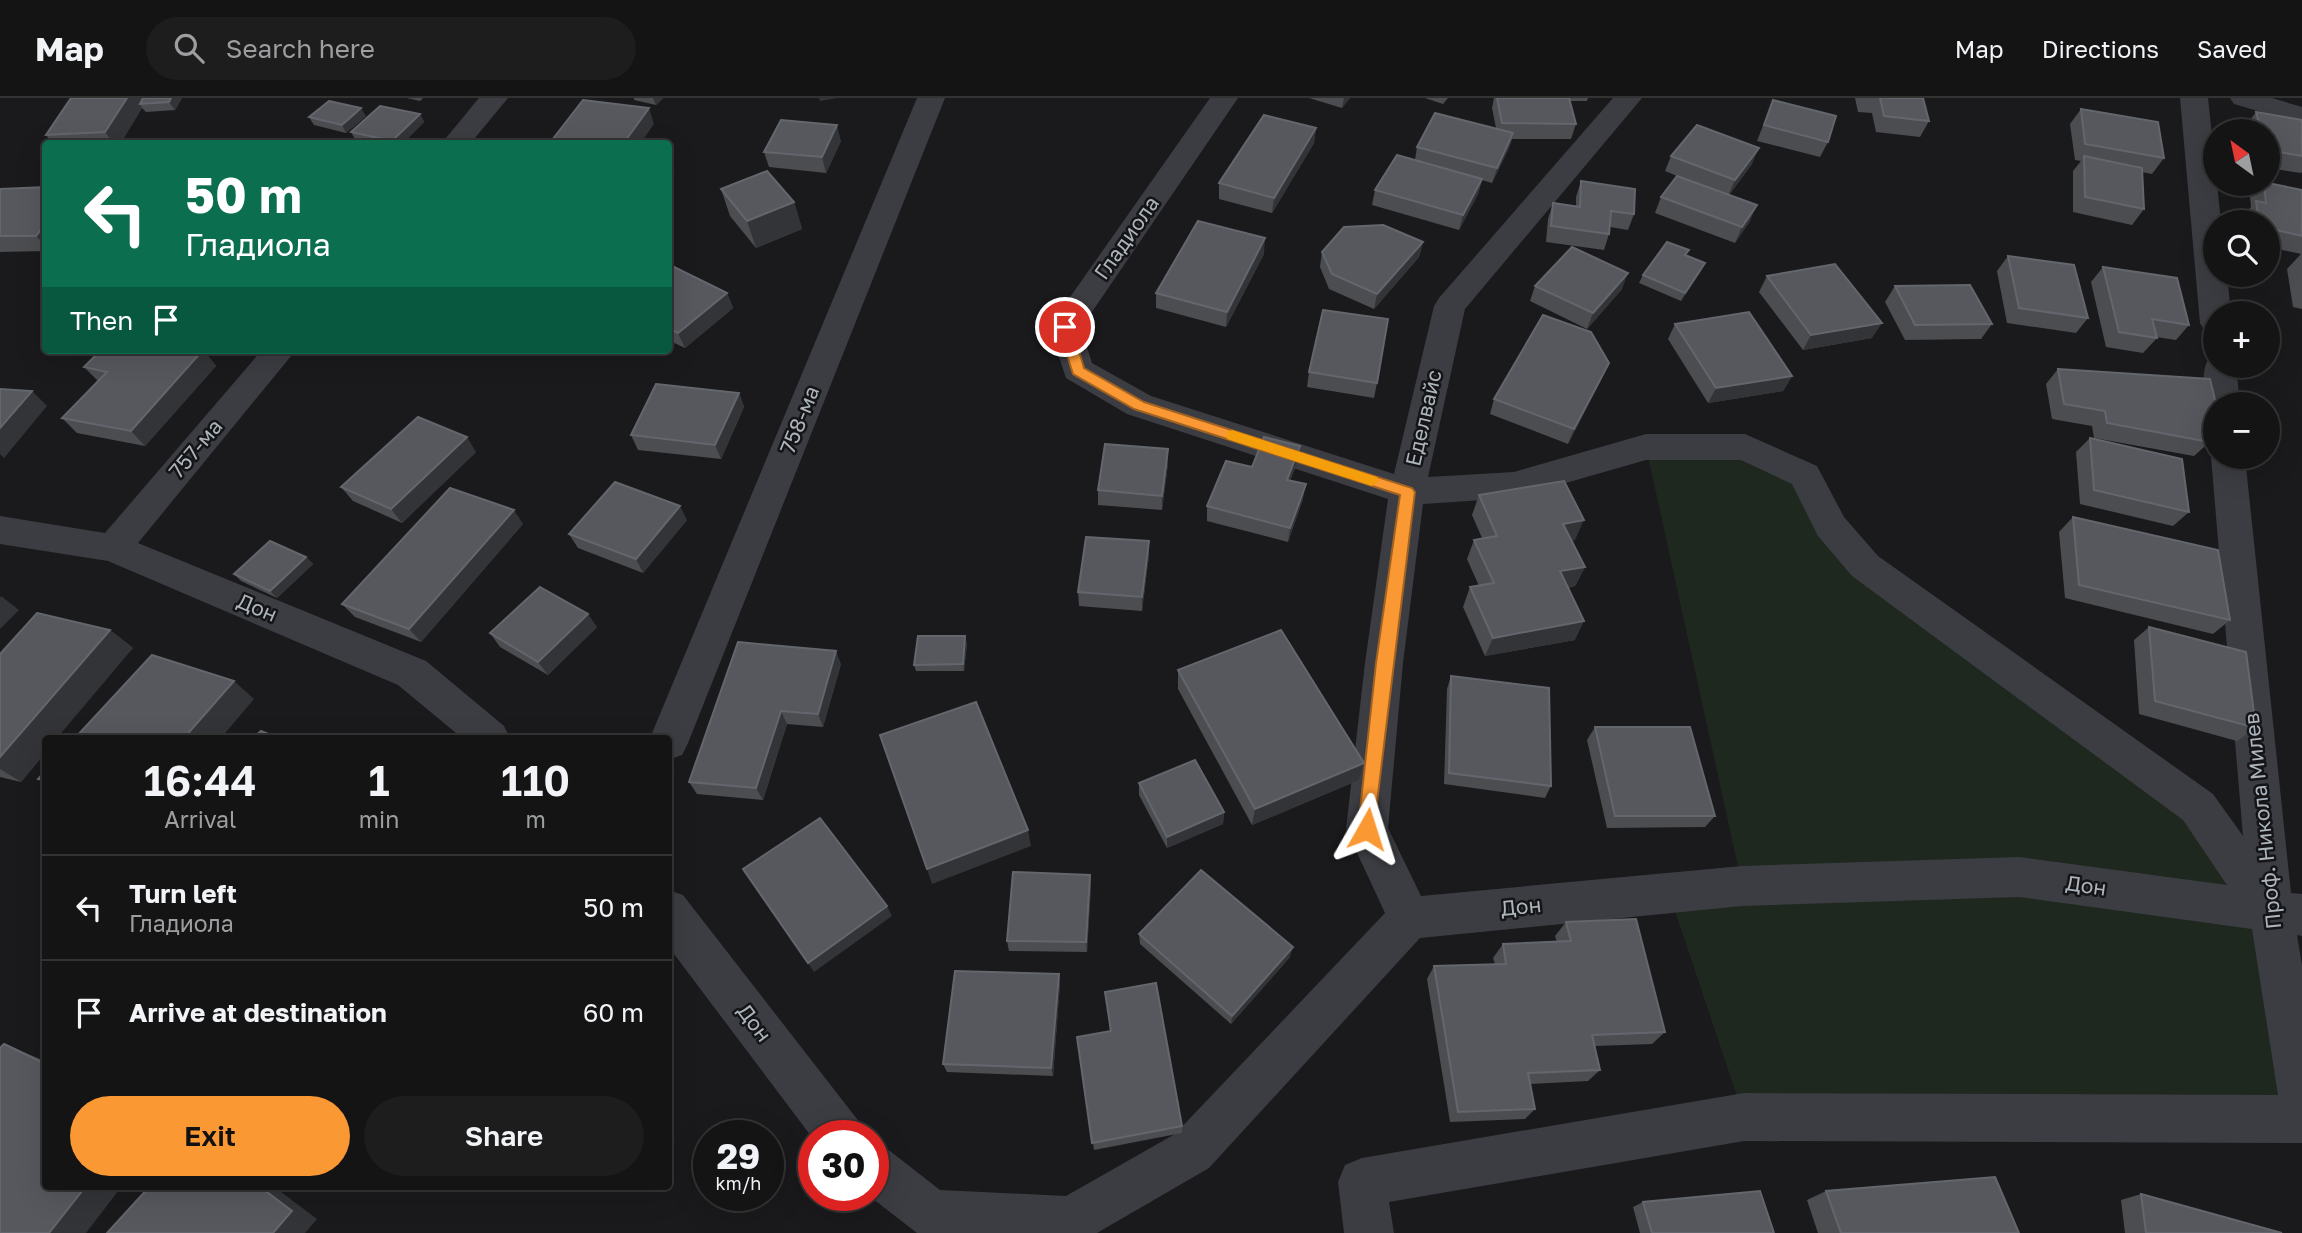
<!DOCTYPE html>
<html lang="en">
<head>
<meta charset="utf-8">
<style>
	:root { --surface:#141415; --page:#1d1d1e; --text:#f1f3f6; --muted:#9d9ea0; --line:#333334; --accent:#fa9834 }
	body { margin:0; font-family:"Golos Text",sans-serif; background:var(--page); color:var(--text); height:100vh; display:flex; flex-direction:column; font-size:26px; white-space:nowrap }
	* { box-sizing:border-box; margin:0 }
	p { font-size:23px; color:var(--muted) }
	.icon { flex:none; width:38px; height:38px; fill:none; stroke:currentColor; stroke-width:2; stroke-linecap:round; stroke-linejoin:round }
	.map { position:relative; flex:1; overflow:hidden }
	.drawer { position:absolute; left:42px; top:637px; width:630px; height:455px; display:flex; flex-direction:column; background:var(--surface); border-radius:7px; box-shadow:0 7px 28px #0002,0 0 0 2px var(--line) }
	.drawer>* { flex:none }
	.guide { position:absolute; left:42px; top:42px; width:630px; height:214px; border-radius:7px; box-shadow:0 7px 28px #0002,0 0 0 2px var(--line); background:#0b6e4f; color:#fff; overflow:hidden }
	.needle { width:46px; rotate:327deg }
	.fabs { position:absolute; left:2203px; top:21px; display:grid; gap:14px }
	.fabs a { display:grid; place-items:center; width:77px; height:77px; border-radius:50%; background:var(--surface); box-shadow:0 7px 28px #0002,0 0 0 2px var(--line); font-size:35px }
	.speed { position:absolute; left:693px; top:1022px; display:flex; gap:14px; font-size:35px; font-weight:700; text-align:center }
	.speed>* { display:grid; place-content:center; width:91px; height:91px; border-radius:50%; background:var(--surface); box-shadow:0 7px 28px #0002,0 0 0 2px var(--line); line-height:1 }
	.speed small { font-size:18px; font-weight:400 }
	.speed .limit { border:10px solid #d22; background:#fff; color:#111 }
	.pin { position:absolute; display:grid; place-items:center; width:60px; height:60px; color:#fff; margin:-30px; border:4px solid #fff; border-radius:50%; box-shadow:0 2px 7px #0007 }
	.me { position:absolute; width:77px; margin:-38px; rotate:6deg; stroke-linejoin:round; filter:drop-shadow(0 0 5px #0008) }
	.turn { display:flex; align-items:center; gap:24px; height:147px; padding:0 28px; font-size:32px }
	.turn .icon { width:91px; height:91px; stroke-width:2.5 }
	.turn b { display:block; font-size:49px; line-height:60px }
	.then { display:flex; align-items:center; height:66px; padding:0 28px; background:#0003; gap:14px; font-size:26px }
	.eta { display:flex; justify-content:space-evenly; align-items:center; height:119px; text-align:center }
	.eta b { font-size:42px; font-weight:600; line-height:49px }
	.action { display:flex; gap:14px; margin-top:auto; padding:14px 28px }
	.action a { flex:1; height:80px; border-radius:42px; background:var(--accent); color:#111; font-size:28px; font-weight:600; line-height:80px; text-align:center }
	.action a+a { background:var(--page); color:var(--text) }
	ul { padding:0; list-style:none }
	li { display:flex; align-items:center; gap:21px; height:105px; padding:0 28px; border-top:2px solid var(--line) }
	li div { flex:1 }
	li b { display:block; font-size:26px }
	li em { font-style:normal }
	header { display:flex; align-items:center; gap:42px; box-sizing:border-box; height:98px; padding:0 35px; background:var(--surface); border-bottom:2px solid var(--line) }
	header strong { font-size:33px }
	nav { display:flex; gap:38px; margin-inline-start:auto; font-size:24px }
	.search { width:490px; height:63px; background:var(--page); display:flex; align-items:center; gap:18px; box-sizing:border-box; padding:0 24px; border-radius:38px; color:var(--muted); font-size:26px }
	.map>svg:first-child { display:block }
	.green { fill:#1f281f }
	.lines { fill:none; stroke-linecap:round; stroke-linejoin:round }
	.minor { fill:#3b3d42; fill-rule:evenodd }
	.wall { fill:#4b4d51 }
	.shaded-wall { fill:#333437 }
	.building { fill:#56585d; stroke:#63666c; stroke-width:2 }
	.route { fill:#fa9834; stroke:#a26322; stroke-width:2 }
	.slow { fill:#f59e0b }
	.labels { text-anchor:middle; stroke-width:5; stroke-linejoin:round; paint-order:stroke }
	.street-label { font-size:21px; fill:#acb4bc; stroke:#151517 }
</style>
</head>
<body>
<header>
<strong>Map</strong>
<div class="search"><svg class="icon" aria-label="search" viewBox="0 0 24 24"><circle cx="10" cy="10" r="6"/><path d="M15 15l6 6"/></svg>Search here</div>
<nav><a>Map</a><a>Directions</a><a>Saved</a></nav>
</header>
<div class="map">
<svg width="2302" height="1135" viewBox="0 0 2302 1135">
	<rect width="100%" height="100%" fill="#1a1a1c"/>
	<polygon class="green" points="1646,349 1745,349 1805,377 1831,428 2198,709 2271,814 2302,1002 1744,1019 1669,795 1742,787"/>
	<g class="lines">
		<g class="minor">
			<polygon points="479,0 508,0 470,46 441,46"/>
			<polygon points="917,0 945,0 688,645 682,657 668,662 668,640 650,640"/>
			<path d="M1210 0H1238L1081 230 1092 265 1151 298 1394 376 1434 208 1439 200 1613 0H1642L1465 211 1428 379 1514 374 1646 336H1745L1817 368 1844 419 1878 458 2213 696 2243 738 2211 359 2216 351V359H2245L2291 795 2302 796V838L2297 837 2302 867V1045L1744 1043 1389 1104 1394 1135H1344L1338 1084 1345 1067 1362 1060 1744 995 2278 997 2252 831 2019 799 1742 808 1420 840 1209 1070 1097 1135H917L868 1097H873V1046L890 1053 940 1092 1066 1098 1175 1036 1385 815 1346 731 1365 565 1388 401 1127 316 1066 280 1049 229ZM1646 362H1741L1792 386 1818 438 1852 478 2183 722 2227 787 2019 759 1742 768 1421 798 1388 730 1403 565 1423 406 1514 400Z"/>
			<polygon points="2180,0 2208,0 2221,124 2216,124 2216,177 2227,177 2231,215 2216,215 2216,236 2205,233 2200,225"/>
			<polygon points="2230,0 2272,0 2302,9 2302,26 2234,6"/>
			<polygon points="262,252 296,252 138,445 426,563 504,628 510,640 462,640 398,587 108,463 0,446 0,418 105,435"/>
			<path d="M2216 258V268H2236L2240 306H2216V316L2211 315C2203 301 2200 274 2209 260Z"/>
			<polygon points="668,792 683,797 857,1021 864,1038 814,1038 814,1042 668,848"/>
		</g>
	</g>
	<g class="wall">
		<polygon points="71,0 182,0 175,12 146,14 142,10 120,46 53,46 46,37"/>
		<polygon points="407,0 423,0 420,3"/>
		<polygon points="634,0 663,0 656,7 634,2"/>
		<polygon points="1309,0 1350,0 1342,10"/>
		<polygon points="1425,0 1448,0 1443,6"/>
		<polygon points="1494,0 1588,0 1587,3 1570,3 1576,26 1571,41 1512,41 1509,50 1492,85 1482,82 1478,96 1459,132 1372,107 1375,92 1415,62 1417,49 1496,30 1492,10"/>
		<polygon points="1855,0 1923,0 1929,23 1920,39 1876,34 1872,15 1858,14"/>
		<polygon points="1773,2 1828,44 1820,59 1757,43"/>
		<polygon points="2081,11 2164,60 2152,76 2142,74 2144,111 2132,127 2073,114 2073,73 2081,63 2075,62 2070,26"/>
		<polygon points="2256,14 2302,22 2302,74 2301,75 2268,70 2268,33 2244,33 2244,30"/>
		<polygon points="420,16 424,24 402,46 370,46 356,43 351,34"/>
		<polygon points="366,18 346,35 314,27 309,19"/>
		<polygon points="1316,30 1314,45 1272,115 1219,101 1219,85"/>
		<polygon points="841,43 826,75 769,69 764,54"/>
		<polygon points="1671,58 1752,66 1729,97 1750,123 1735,145 1655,115 1661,99 1677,78 1665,73"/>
		<polygon points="1581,83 1634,116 1628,132 1610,129 1609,136 1604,152 1546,144 1548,121 1553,105 1576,108 1576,99"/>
		<polygon points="2261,86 2268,86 2302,92 2302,211 2293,209 2287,171 2301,156 2268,149 2268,124 2244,124 2243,118 2251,109 2250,99"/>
		<polygon points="46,89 46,153 0,154 0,91"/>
		<polygon points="721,91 794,104 802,131 756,150 730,118"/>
		<polygon points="1423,144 1419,159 1374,211 1329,191 1320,169 1322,154"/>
		<polygon points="1264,156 1226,229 1156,210 1156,195"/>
		<polygon points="1686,158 1701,173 1681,203 1639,185 1643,177"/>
		<polygon points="2008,158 2088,220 2076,235 2007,225 1997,173"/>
		<polygon points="2103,169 2189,227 2176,242 2156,239 2157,240 2143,255 2106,249 2091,184"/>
		<polygon points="668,171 727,195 733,210 685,250 668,242"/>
		<polygon points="1767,178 1872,240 1803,252 1759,194"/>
		<polygon points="1535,188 1622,191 1587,231 1530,203"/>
		<polygon points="1895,188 1992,226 1981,241 1905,242 1885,204"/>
		<polygon points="1675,226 1792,278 1783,293 1708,305 1668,241"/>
		<polygon points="203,252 216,268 145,348 77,335 62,320 98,283 84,269"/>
		<polygon points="1609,265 1602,280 1568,346 1490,316 1494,301"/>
		<polygon points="2058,271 2216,306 2216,343 2208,350 2204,349 2194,358 2094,340 2092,328 2052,321 2046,286"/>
		<polygon points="1309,274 1377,285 1374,300 1307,289"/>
		<polygon points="739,295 744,309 721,361 638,352 631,337"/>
		<polygon points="2090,340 2189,414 2173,428 2080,406 2076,354"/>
		<polygon points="476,354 402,425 353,403 341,389"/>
		<polygon points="1298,362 1290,383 1303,401 1288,444 1207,423 1207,408 1252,369"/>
		<polygon points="1168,366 1162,412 1098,407 1098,392"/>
		<polygon points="1479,397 1575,442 1572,443 1585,469 1575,488 1568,490 1575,542 1485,558 1463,509 1470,489 1479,488 1467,461 1474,442 1482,440 1472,417"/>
		<polygon points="2073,419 2230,522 2213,536 2065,500 2059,434"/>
		<polygon points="687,422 643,475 578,450 569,436"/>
		<polygon points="523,426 421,544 355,519 342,506"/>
		<polygon points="1149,443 1149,457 1142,513 1079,508 1078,494"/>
		<polygon points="306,459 313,466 277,500 241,483 234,476"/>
		<polygon points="597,529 548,577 500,549 490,535"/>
		<polygon points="2149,529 2256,630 2237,643 2139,616 2134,542"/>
		<polygon points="110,532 133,550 46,640 46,654 21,684 0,679 0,556"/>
		<polygon points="967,545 964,573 916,573 914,567"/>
		<polygon points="841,566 823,629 787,626 763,702 697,696 689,684"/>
		<polygon points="1178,572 1364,665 1359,682 1252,727 1178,591"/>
		<polygon points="1451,578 1551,688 1545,700 1444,686 1447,591"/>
		<polygon points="1595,629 1715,718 1705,729 1607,730 1587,642"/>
		<polygon points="1139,685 1224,714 1223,726 1167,750 1139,697"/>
		<polygon points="1090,777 1091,787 1087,854 1009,853 1007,843"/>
		<polygon points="1566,824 1665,934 1652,946 1595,948 1600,972 1588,983 1530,986 1535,1011 1525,1021 1450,1024 1427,881 1434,868 1495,866 1493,860 1503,846 1557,844 1555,838"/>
		<polygon points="1139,836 1290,859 1231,926 1140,846"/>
		<polygon points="1060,885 1053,978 947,974 943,966"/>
		<polygon points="1105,894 1182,1028 1182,1035 1094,1052 1077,939 1110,933"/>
		<polygon points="1826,1093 2019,1135 1818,1135 1807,1102"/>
		<polygon points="2141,1096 2282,1135 2125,1135 2121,1102"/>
		<polygon points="1643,1104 1774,1135 1640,1135 1633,1109"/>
	</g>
	<g class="shaded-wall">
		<polygon points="127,0 148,0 140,6 142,10 120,46 114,46 105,34"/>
		<polygon points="171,0 182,0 175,12 169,4"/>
		<polygon points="653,0 663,0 656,7"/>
		<polygon points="819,0 837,0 820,3"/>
		<polygon points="1344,0 1350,0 1342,10"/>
		<polygon points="361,10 366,18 346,35 342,27"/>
		<polygon points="649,10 654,26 640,46 623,46"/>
		<polygon points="420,16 424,24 402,46 393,46 392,43"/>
		<polygon points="837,27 841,43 826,75 822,59"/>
		<polygon points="1316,30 1314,45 1272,115 1274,100"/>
		<polygon points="1513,35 1509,50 1492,85 1497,70"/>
		<polygon points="1759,50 1752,66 1728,98 1735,82"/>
		<polygon points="1482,81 1478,96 1459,132 1463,117"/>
		<polygon points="794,104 802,131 756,150 747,123"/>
		<polygon points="1757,107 1750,123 1735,145 1742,129"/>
		<polygon points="46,125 46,148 36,138"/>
		<polygon points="1265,140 1264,156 1226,229 1227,214"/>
		<polygon points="1423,144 1419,159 1374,211 1377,196"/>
		<polygon points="1705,165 1701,173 1681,203 1685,195"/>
		<polygon points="1628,175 1622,191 1587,231 1593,215"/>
		<polygon points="727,195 733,210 685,250 678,235"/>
		<polygon points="1882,225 1872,240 1803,252 1811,237"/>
		<polygon points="203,252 216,268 145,348 131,333"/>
		<polygon points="1609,265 1602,280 1568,346 1574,331"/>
		<polygon points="1792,278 1783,293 1708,305 1716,290"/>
		<polygon points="32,293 47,308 4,360 0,356 0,330"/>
		<polygon points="739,295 744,309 721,361 715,347"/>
		<polygon points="467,339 476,354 402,425 391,411"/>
		<polygon points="1300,348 1298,362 1285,396 1287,382"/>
		<polygon points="1168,351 1168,366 1162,412 1162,398"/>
		<polygon points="1306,386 1303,401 1288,444 1290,430"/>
		<polygon points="680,408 687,422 643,475 636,461"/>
		<polygon points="514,412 523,426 421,544 409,531"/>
		<polygon points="1584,422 1575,442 1555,446 1563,426"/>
		<polygon points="1149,443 1149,457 1142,513 1142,499"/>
		<polygon points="306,459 313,466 277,500 270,493"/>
		<polygon points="1585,469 1575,488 1551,493 1560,473"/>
		<polygon points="1,498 19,512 0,531 0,500"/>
		<polygon points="588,516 597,529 548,577 538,564"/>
		<polygon points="1584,523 1575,542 1485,558 1493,540"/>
		<polygon points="110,532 133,550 57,640 46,640 46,654 21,684 0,671 0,659"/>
		<polygon points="965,538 967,545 964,573 963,566"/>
		<polygon points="836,553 841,566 823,629 818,616"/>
		<polygon points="234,583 254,601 221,640 184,640"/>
		<polygon points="781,613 787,626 763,702 756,690"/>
		<polygon points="1364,665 1359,682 1252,727 1255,711"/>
		<polygon points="1224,714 1223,726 1167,750 1167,739"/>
		<polygon points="1028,732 1031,748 932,786 927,771"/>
		<polygon points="1090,777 1091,787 1087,854 1086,844"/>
		<polygon points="887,808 892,818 814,874 808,865"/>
		<polygon points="1293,849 1290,859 1231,926 1232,918"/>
		<polygon points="1059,876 1060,885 1053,978 1051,970"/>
		<polygon points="4,946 46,963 46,966"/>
		<polygon points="86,1088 122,1088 86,1135 49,1135"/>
		<polygon points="259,1088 273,1088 317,1121 305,1135 273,1135"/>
	</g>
	<g class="building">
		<polygon points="71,0 127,0 105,34 46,37"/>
		<polygon points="143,0 171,0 169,4 140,6"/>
		<polygon points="1497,0 1569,0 1576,26 1502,25"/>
		<polygon points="1880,0 1923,0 1929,23 1884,18"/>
		<polygon points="583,2 649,10 623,46 549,46"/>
		<polygon points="1773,2 1836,18 1828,44 1764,27"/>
		<polygon points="329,3 361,10 342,27 309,19"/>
		<polygon points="380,8 420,16 392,43 351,34"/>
		<polygon points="2081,11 2158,24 2164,60 2085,46"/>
		<polygon points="2256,14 2302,22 2302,58 2268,52 2268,33 2261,33"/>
		<polygon points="1435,15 1513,35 1497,70 1417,49"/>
		<polygon points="1264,17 1316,30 1274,100 1219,85"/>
		<polygon points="781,22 837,27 822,59 764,54"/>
		<polygon points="1697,27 1759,50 1735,82 1671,58"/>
		<polygon points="1397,57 1482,81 1463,117 1375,92"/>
		<polygon points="2084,58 2142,70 2144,111 2085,99"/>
		<polygon points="767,73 794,104 747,123 721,91"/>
		<polygon points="1677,78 1757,107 1742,129 1661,99"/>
		<polygon points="1581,83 1635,91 1634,116 1611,113 1609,136 1551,128 1553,105 1580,109"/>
		<polygon points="2268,85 2302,92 2302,138 2268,130 2268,124 2259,124 2256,103 2266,105 2264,86 2268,86"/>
		<polygon points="46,89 46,125 36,138 0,138 0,91"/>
		<polygon points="1198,123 1265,140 1227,214 1156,195"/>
		<polygon points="1383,127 1423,144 1377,196 1332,176 1322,154 1344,129"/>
		<polygon points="1667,144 1689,152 1685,157 1705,165 1685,195 1643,177"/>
		<polygon points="1572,149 1628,175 1593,215 1535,188"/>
		<polygon points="2008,158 2074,167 2088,220 2019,210"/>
		<polygon points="1835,166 1882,225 1811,237 1767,178"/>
		<polygon points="672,168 727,195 678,235 668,230 668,171"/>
		<polygon points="2103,169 2177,180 2189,227 2152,221 2157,240 2119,234"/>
		<polygon points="1970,187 1992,226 1915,227 1895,188"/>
		<polygon points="1323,212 1388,221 1377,285 1309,274"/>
		<polygon points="1749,214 1792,278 1716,290 1675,226"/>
		<polygon points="1543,217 1591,234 1609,265 1574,331 1494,301"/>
		<polygon points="101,252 203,252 131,333 62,320 107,274 84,269"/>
		<polygon points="2058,271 2210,281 2216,306 2216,334 2206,332 2209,344 2107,325 2105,313 2064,306"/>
		<polygon points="656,286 739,295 715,347 631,337"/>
		<polygon points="0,291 32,293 0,330"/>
		<polygon points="418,319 467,339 391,411 341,389"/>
		<polygon points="1264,339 1300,348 1287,382 1306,386 1290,430 1207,408 1226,363 1252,369"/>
		<polygon points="2090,340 2182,361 2189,414 2094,392"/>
		<polygon points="1105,346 1168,351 1162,398 1098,392"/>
		<polygon points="1564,383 1584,422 1563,426 1585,469 1560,473 1584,523 1493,540 1470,489 1494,485 1474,442 1497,438 1479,397"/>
		<polygon points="615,384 680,408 636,461 569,436"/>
		<polygon points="450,390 514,412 409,531 342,506"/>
		<polygon points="2073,419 2218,452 2230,522 2079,487"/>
		<polygon points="1086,439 1149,443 1142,499 1078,494"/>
		<polygon points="270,443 306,459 270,493 234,476"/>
		<polygon points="540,489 588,516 538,564 490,535"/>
		<polygon points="37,515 110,532 0,659 0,556"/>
		<polygon points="2149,529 2246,554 2256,630 2155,603"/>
		<polygon points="1281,532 1364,665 1255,711 1178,572"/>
		<polygon points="918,538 965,538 963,566 914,567"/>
		<polygon points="738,544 836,553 818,616 781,613 756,690 689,684"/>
		<polygon points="152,557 234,583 184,640 75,640"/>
		<polygon points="1451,578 1549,590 1551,688 1449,675"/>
		<polygon points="976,604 1028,732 927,771 880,637"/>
		<polygon points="1595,629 1690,629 1715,718 1615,718"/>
		<polygon points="261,633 278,640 253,640"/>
		<polygon points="1195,662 1224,714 1167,739 1139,685"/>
		<polygon points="46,673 46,683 38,681"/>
		<polygon points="820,720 887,808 808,865 743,771"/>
		<polygon points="1201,772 1293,849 1232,918 1139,836"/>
		<polygon points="1013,774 1090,777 1086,844 1007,843"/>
		<polygon points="1636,821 1665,934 1592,937 1600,972 1528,975 1535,1011 1458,1014 1434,868 1506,866 1503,846 1571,843 1566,824"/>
		<polygon points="955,873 1059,876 1051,970 943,966"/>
		<polygon points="1156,885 1182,1028 1092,1045 1077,939 1111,933 1105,894"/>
		<polygon points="4,946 46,966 46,1088 86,1088 49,1135 0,1135 0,950"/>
		<polygon points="1995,1079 2019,1135 1841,1135 1826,1093"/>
		<polygon points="150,1088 259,1088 292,1113 273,1135 107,1135"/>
		<polygon points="1760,1093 1774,1135 1652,1135 1643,1104"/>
		<polygon points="2141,1096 2282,1135 2146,1135"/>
	</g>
	<polygon class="route" points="1065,225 1072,229 1084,270 1144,304 1412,390 1415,394 1373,737 1367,739 1360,737 1358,731 1376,565 1400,397 1134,311 1073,276 1058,229"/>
	<polygon class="slow" points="1232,332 1377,379 1379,383 1372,388 1227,341 1227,334"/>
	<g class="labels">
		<g class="street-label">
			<text transform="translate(1127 140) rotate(-55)" y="7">Гладиола</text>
			<text transform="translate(1424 320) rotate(-77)" y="7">Еделвайс</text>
			<text transform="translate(800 322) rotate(-68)" y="7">758-ма</text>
			<text transform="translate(196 351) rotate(-50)" y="7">757-ма</text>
			<text transform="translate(257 510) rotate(23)" y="7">Дон</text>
			<text transform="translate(2263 723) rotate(-96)" y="7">Проф. Никола Милев</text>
			<text transform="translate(2086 788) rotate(8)" y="7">Дон</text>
			<text transform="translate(1521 809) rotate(-6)" y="7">Дон</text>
			<text transform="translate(754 925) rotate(53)" y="7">Дон</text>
		</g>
	</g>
</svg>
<div class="fabs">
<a><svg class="needle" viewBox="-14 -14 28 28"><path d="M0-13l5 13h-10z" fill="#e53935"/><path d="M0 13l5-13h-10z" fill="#9d9ea0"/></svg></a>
<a><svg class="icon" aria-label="search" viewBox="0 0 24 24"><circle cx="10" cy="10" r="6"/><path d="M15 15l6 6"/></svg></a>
<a>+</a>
<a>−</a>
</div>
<div class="speed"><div>29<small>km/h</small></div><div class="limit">30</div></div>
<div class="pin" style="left:1065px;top:229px;background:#d93025"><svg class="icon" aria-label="arrive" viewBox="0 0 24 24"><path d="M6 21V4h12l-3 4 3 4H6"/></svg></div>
<svg class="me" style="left:1367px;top:731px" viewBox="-20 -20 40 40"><path d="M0-17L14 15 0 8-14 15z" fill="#fa9834" stroke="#fff" stroke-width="4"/></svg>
<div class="guide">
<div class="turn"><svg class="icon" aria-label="left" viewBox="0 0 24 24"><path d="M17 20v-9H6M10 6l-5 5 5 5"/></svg><div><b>50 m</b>Гладиола</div></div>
<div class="then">Then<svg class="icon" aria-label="arrive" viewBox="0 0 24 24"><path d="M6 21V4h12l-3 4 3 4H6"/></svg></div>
</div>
<section class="drawer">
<div class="eta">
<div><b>16:44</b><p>Arrival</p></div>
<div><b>1</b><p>min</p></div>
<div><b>110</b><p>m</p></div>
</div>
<ul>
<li><svg class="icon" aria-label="left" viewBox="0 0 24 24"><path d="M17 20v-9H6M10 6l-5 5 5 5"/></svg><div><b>Turn left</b><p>Гладиола</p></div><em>50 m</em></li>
<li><svg class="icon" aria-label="arrive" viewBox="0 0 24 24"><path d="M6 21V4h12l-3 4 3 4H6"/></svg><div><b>Arrive at destination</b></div><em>60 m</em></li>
</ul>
<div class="action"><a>Exit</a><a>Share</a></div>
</section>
</div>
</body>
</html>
